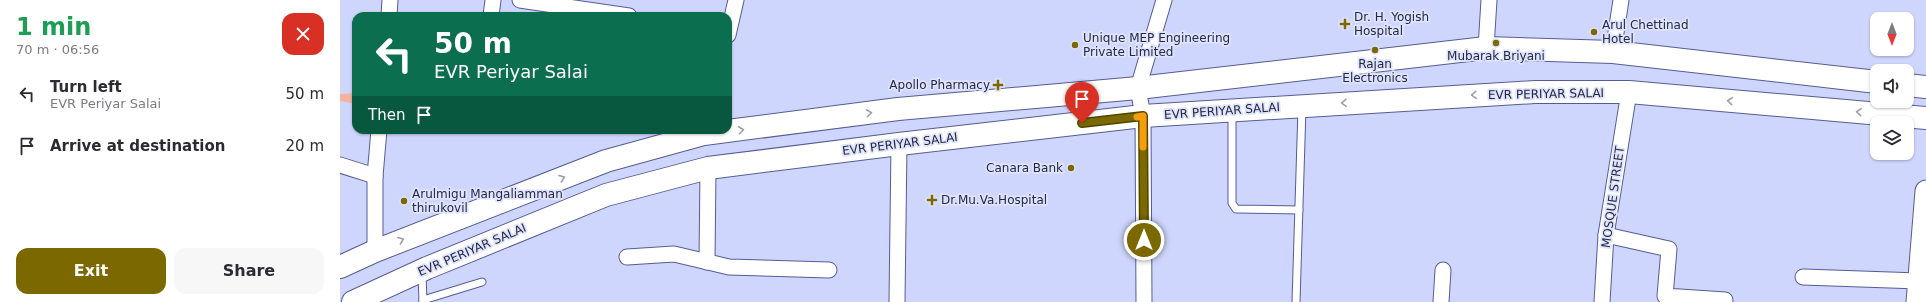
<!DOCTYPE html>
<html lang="en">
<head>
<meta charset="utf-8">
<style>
	:root { --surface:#fff; --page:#f7f7f7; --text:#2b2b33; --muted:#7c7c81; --accent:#7b6900 }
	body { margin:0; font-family:"DejaVu Sans",sans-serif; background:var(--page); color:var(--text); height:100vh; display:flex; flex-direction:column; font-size:15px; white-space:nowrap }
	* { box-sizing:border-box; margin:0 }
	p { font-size:13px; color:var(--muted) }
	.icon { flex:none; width:22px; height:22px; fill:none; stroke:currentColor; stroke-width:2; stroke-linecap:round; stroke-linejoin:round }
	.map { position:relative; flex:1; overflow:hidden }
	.panel { display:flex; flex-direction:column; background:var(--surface); width:340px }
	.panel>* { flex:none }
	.guide { position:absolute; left:12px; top:12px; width:380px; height:122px; border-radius:12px; box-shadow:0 1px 3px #0004; background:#0b6e4f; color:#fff; overflow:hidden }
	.needle { width:26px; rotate:180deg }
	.buttons { position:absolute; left:1530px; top:12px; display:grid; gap:8px }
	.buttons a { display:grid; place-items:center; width:44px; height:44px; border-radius:8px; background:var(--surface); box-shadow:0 1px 3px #0004; font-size:20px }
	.pin { position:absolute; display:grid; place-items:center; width:34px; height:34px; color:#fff; margin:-41px -17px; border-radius:50% 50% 50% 0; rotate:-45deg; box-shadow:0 0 4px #0007 }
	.pin .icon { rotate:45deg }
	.me { position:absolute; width:44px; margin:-22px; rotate:0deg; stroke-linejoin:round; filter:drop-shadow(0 0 3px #0008) }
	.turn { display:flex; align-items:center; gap:14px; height:84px; padding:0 16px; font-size:18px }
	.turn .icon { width:52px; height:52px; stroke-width:2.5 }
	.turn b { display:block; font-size:28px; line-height:34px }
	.then { display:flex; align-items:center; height:38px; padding:0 16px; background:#0003; gap:8px; font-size:15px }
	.round { display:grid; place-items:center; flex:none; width:42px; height:42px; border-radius:12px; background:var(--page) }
	.summary { display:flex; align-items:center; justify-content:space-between; height:68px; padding:0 16px }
	h1 { font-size:24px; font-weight:600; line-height:30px; color:#1e9e55 }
	.cta { display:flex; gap:8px; margin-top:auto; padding:8px 16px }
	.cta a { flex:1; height:46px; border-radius:12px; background:var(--accent); color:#fff; font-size:16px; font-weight:600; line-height:46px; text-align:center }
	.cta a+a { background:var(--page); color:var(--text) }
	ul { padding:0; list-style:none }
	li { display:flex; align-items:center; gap:12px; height:52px; padding:0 16px }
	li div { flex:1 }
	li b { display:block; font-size:15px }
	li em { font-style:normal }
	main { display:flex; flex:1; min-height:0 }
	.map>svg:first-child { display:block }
	.green { fill:#f5b39f }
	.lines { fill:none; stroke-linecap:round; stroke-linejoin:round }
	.lane-casing { stroke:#555c94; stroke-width:9 }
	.street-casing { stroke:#555c94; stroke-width:17 }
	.secondary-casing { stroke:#555c94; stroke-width:23 }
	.primary-casing { stroke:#555c94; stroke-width:24 }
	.lane { stroke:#fff; stroke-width:7 }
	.street { stroke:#fff; stroke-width:15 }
	.secondary { stroke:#fff; stroke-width:21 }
	.primary { stroke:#fff; stroke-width:22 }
	.oneway { stroke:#9d9eaa }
	.route-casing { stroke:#504400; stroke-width:10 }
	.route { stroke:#7b6900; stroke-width:7 }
	.slow { stroke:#f59e0b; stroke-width:7 }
	.poi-dot { fill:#7b6900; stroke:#dfe4fe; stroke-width:1.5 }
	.labels { text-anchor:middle; stroke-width:3.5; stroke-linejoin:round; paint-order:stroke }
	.poi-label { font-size:12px; fill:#252841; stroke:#dfe4fe; text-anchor:start }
	.street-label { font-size:12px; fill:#252841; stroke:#dfe4fe }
</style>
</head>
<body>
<main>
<section class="panel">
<div class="summary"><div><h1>1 min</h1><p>70 m · 06:56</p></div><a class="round" style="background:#d93025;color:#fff"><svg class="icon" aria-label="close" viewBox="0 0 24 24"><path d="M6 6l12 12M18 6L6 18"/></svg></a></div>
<ul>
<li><svg class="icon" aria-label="left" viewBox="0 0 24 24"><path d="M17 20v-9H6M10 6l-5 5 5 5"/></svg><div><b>Turn left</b><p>EVR Periyar Salai</p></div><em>50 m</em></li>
<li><svg class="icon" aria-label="arrive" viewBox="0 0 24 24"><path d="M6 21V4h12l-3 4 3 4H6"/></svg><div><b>Arrive at destination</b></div><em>20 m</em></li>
</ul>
<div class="cta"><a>Exit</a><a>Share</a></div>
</section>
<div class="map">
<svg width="1586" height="302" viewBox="0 0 1586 302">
	<rect width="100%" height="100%" fill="#cfd6fd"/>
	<polygon class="green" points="16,93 16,104 0,101 0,94"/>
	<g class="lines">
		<g class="lane-casing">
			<g id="lane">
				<polyline points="892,113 892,203 896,209 959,210"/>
				<polyline points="82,273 83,302"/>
				<polyline points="83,300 142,282"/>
				<polyline points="956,302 962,108"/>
			</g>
		</g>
		<g class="street-casing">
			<g id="street">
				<polyline points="180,0 289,16"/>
				<polyline points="49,16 50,0"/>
				<polyline points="151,16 153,0"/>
				<polyline points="388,35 396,0"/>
				<polyline points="1146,48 1149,0"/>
				<polyline points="1273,52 1281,0"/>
				<polyline points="0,165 35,176"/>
				<polyline points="1266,235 1329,249 1325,296 1385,300"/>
				<polyline points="35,251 35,176 39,130"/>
				<polyline points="287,257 334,254 389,267 489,270"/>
				<polyline points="367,262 368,168"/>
				<polyline points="1463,277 1579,281"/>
				<polyline points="557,302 559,144"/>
				<polyline points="804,302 803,116 798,88 824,0"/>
				<polyline points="1101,302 1103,270"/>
				<polyline points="1262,302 1266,235 1289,92"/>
			</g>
		</g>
		<g class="secondary-casing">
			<polyline id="secondary" points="1577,302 1586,191"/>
		</g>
		<g class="primary-casing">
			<g id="primary">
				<polyline points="1567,85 1586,87"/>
				<polyline points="0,267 35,251 266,161 364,134 558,109 798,88 1146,48 1273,52 1537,82"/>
				<polyline points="13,302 87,268 266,195 368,168 559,144 803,116 1195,92 1289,92 1586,118"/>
			</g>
		</g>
		<use href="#lane" class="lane"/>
		<use href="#street" class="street"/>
		<use href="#secondary" class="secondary"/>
		<use href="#primary" class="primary"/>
	</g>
	<defs><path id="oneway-chevron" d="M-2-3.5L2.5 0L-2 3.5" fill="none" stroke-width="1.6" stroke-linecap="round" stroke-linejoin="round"/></defs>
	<g class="oneway">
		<use href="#oneway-chevron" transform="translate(1134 95) rotate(176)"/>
		<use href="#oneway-chevron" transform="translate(1390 101) rotate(-175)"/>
		<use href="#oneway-chevron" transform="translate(1004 103) rotate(176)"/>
		<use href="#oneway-chevron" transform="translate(1519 112) rotate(-175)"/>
		<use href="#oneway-chevron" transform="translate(529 113) rotate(-7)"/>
		<use href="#oneway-chevron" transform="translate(401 130) rotate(-7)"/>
		<use href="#oneway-chevron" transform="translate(222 178) rotate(-21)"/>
		<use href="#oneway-chevron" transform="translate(61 240) rotate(-21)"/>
	</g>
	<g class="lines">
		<g class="route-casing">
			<polyline id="route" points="742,123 803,116 804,240"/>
		</g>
		<use href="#route" class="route"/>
		<polyline class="slow" points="797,117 803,116 803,147"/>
	</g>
	<g class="poi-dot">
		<path d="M1003 18h4v4h4v4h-4v4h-4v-4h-4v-4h4z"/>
		<circle cx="1254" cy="32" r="4"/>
		<circle cx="1156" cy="43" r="4"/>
		<circle cx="735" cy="45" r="4"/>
		<circle cx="1035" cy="50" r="4"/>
		<path d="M656 79h4v4h4v4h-4v4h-4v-4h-4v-4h4z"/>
		<circle cx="731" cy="168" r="4"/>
		<path d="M590 194h4v4h4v4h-4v4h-4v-4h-4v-4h4z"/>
		<circle cx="64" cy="201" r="4"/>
	</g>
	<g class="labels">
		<g class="poi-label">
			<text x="1014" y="21">Dr. H. Yogish<tspan x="1014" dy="14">Hospital</tspan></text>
			<text x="1262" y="29">Arul Chettinad<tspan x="1262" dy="14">Hotel</tspan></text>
			<text x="743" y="42">Unique MEP Engineering<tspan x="743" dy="14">Private Limited</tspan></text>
			<text x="1156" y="60" text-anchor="middle">Mubarak Briyani</text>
			<text x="1035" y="68" text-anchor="middle">Rajan<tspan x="1035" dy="14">Electronics</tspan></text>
			<text x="650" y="89" text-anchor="end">Apollo Pharmacy</text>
			<text x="723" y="172" text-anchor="end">Canara Bank</text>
			<text x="72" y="198">Arulmigu Mangaliamman<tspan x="72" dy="14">thirukovil</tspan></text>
			<text x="601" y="204">Dr.Mu.Va.Hospital</text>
		</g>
		<g class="street-label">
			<text transform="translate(1206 94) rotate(-1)" y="4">EVR PERIYAR SALAI</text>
			<text transform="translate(882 111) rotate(-4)" y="4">EVR PERIYAR SALAI</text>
			<text transform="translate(560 144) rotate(-7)" y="4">EVR PERIYAR SALAI</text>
			<text transform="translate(1273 197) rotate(-82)" y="4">MOSQUE STREET</text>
			<text transform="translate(132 250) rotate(-23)" y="4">EVR PERIYAR SALAI</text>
		</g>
	</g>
</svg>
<div class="buttons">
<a><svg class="needle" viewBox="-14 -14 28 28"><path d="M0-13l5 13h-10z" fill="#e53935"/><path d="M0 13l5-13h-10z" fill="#7c7c81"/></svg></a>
<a><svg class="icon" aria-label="sound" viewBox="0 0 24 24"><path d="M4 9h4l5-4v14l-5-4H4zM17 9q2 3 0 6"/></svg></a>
<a><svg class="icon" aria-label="layers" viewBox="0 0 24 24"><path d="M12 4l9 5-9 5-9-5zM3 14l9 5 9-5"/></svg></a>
</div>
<div class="pin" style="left:742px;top:123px;background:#d93025"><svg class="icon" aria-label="arrive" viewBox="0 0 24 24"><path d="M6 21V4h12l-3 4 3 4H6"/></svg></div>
<svg class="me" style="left:804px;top:240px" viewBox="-20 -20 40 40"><circle r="17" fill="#7b6900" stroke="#fff" stroke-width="3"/><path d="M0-11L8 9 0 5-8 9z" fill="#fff"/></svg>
<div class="guide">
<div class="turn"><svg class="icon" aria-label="left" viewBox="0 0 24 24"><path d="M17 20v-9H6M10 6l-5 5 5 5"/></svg><div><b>50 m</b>EVR Periyar Salai</div></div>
<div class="then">Then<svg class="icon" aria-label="arrive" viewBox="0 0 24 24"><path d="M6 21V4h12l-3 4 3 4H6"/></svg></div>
</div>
</div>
</main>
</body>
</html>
